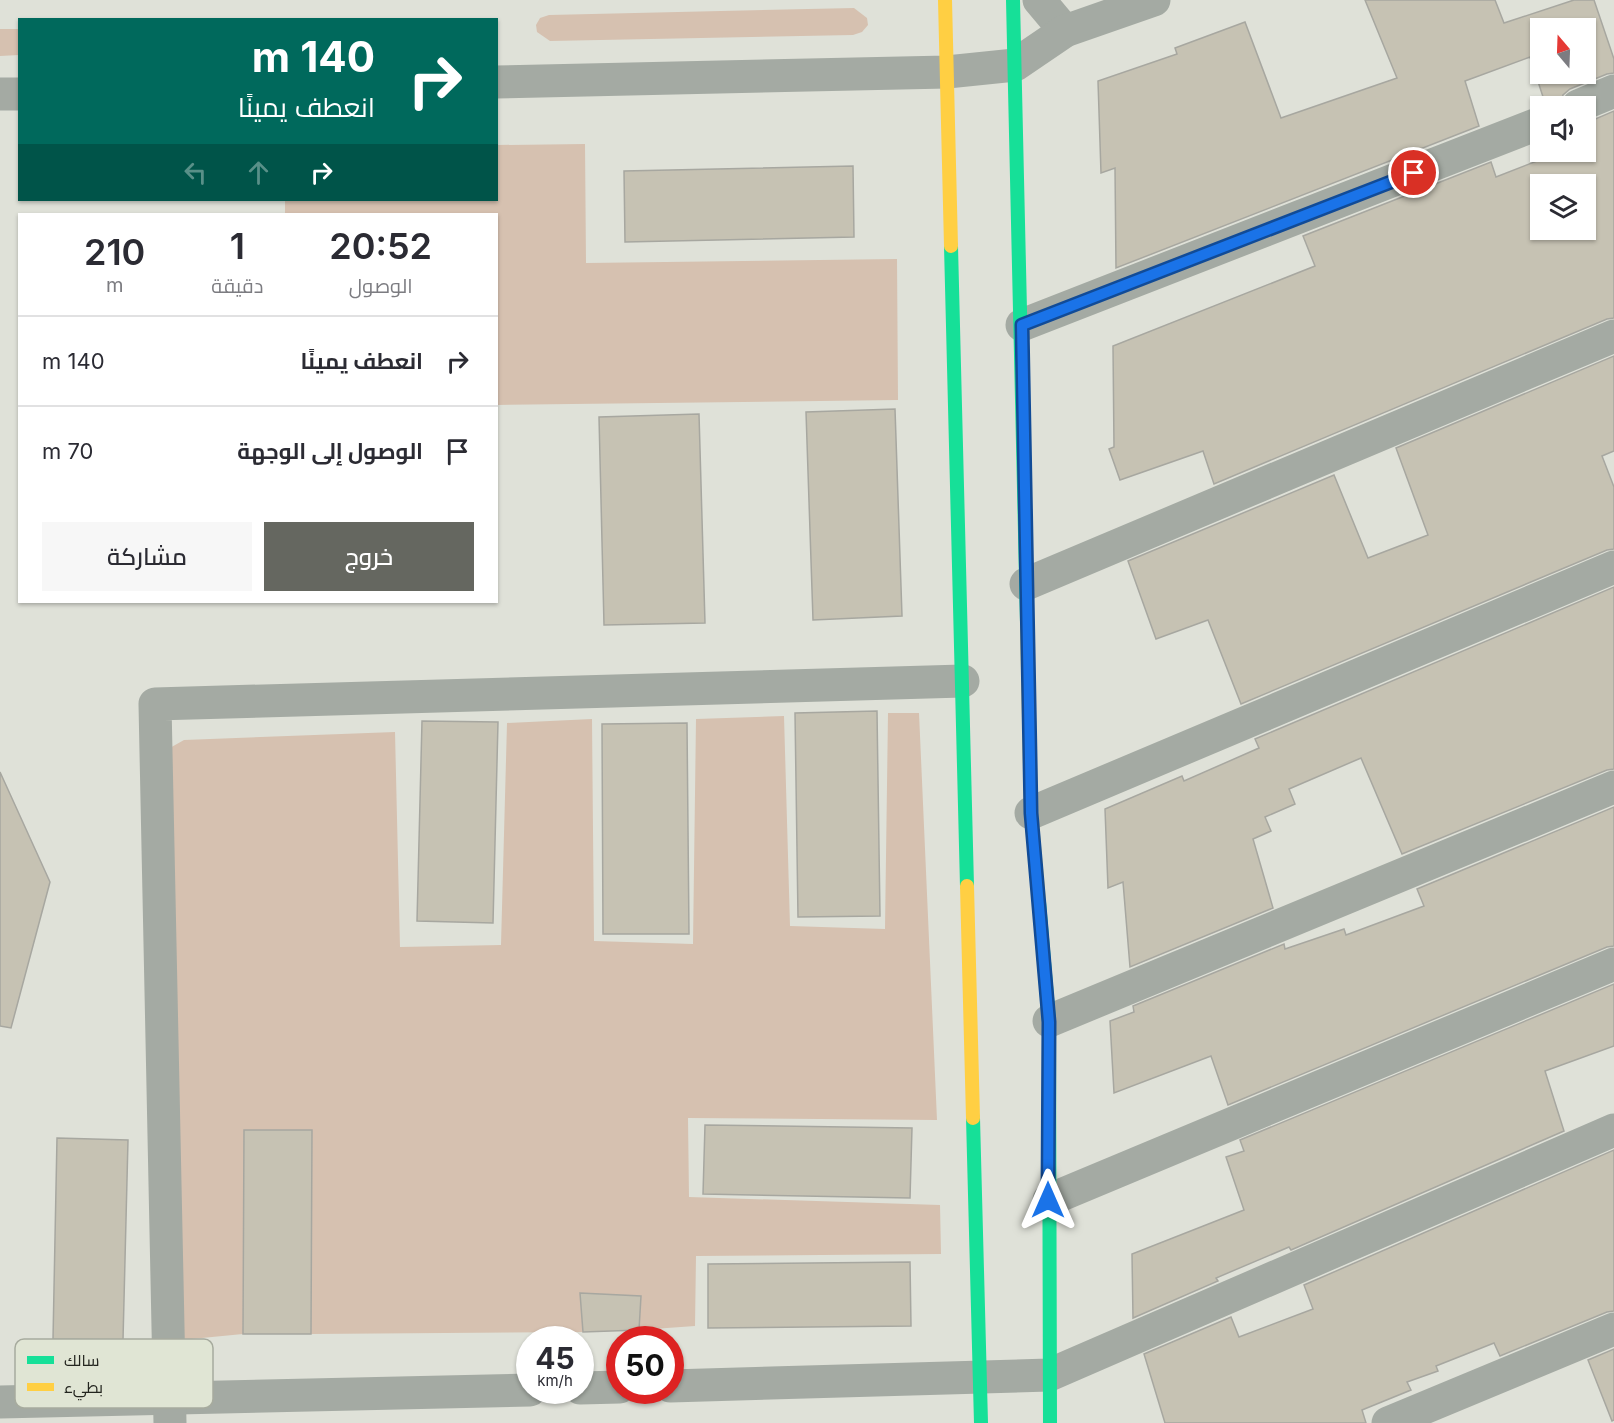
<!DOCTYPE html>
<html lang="ar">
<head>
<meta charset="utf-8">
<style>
	:root { --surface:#fff; --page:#f7f7f7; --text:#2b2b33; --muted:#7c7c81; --line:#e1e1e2; --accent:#656760 }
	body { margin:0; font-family:Inter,Cairo,sans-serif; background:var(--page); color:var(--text); direction:rtl; height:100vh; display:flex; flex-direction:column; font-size:22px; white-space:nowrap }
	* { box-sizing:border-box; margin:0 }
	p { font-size:20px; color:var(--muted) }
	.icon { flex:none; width:33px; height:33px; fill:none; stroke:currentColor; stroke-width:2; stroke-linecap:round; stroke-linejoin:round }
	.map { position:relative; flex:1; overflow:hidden; direction:ltr }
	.side { position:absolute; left:18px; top:213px; width:480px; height:390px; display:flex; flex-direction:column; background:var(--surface); border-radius:0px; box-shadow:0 2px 4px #0004; direction:rtl }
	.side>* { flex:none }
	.guide { position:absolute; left:18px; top:18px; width:480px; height:183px; border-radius:0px; box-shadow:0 2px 4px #0004; direction:rtl; background:#00695c; color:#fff; overflow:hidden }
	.needle { width:39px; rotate:341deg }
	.controls { position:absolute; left:1530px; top:18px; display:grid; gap:12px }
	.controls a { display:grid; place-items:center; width:66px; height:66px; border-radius:0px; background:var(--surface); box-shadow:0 2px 4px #0004; font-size:30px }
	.speed { position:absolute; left:516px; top:1326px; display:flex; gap:12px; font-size:30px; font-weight:700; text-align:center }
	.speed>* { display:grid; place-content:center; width:78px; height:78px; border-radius:50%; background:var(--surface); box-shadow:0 2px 4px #0004; line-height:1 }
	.speed small { font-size:15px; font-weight:400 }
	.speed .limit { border:9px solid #d22; background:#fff; color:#111 }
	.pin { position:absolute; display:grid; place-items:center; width:51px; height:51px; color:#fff; margin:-26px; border:3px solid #fff; border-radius:50%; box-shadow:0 2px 6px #0007 }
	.me { position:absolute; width:66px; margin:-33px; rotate:0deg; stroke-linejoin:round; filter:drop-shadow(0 0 4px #0008) }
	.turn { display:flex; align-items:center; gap:21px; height:126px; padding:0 24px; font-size:27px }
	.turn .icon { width:78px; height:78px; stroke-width:2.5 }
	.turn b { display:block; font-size:42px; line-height:51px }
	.lanes { display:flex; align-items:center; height:57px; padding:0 24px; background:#0003; justify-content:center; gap:30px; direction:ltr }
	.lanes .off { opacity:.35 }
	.eta { display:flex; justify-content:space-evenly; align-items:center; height:102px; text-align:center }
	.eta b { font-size:36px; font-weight:600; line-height:42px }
	.action { display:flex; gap:12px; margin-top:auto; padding:12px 24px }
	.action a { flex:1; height:69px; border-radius:0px; background:var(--accent); color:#fff; font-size:24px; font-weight:600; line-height:69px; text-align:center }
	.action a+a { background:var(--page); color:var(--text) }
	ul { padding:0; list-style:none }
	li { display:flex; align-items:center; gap:18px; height:90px; padding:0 24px; border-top:2px solid var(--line) }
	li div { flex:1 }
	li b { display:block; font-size:22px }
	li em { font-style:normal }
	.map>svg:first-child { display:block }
	.green { fill:#d6c1b0 }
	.building { fill:#c6c2b3; stroke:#a7a7a0; stroke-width:1.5; fill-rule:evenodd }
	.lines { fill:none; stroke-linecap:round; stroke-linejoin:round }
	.street { stroke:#a4aaa3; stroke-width:33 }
	.fast { stroke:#16e098; stroke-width:14 }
	.slow { stroke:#ffcf43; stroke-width:14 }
	.route-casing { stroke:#114b97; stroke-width:15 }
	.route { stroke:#1a73e8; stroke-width:10 }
	.key { fill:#e0e5d4; stroke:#a7ab9e; stroke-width:1.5 }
	.key-label { font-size:16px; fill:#23251f }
</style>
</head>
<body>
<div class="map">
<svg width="1614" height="1423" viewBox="0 0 1614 1423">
	<rect width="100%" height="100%" fill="#dfe1d8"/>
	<g class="green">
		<polygon points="854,8 867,18 868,25 862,32 853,35 550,41 537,32 536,25 540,18 549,15"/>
		<polygon points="0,29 19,29 19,55 0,56"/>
		<polygon points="585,144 586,263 897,259 898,400 497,405 496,214 285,214 285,200 496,200 497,145"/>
		<polygon points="888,713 919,713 937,1120 688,1118 689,1197 940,1205 941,1254 696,1256 695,1326 639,1330 641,1296 580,1294 583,1332 311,1334 312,1131 245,1130 243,1334 181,1340 168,749 184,740 395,732 400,947 501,945 507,723 592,719 594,941 693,944 696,719 784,716 790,926 885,929"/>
	</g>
	<g class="building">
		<path d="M1365 0H1495L1504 23 1574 0H1594L1614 59V73L1607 74 1570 89 1563 95 1560 106H1546L1530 57 1465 81 1479 126 1116 268 1115 168 1101 173 1098 81 1177 54 1175 48 1245 22 1281 118 1397 78ZM1540 28H1586V74H1540Z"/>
		<path d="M1614 111V318L1607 319 1214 484 1203 451 1120 480 1109 449 1114 447 1113 346 1315 266 1303 236 1491 162 1496 177 1560 152H1586V123ZM1540 184H1586V230H1540Z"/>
		<polygon points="853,166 854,237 625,242 624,171"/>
		<polygon points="1614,356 1614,451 1602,456 1614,487 1614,549 1607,550 1241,704 1208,620 1156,639 1128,561 1334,475 1368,558 1428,535 1396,448"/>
		<polygon points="895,409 902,616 813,620 806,412"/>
		<polygon points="699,414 705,623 604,625 599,417"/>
		<polygon points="1614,587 1614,769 1607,770 1402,854 1361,758 1289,789 1295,804 1265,817 1271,831 1253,839 1273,908 1130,967 1123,882 1108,888 1105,809 1182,776 1184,781 1259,748 1255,739"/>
		<polygon points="877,711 880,916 798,917 795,713"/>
		<polygon points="422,721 498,722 493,923 417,921"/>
		<polygon points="687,723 689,934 603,934 602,724"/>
		<polygon points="0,772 50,882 11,1028 0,1026"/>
		<polygon points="1614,807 1614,946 1607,947 1228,1105 1211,1056 1114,1093 1110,1021 1134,1012 1133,1006 1284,944 1285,949 1344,929 1346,935 1424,906 1417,889"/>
		<polygon points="1614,984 1614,1046 1545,1071 1564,1131 1291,1250 1289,1247 1216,1278 1218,1281 1133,1318 1132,1254 1244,1210 1226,1157 1244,1151 1240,1140"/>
		<polygon points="705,1125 912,1128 910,1198 703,1194"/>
		<polygon points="244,1130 312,1130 311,1334 243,1334"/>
		<polygon points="57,1138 128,1140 123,1340 53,1339"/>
		<polygon points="1614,1150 1614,1311 1607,1312 1500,1356 1494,1343 1436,1366 1438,1371 1407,1382 1411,1390 1362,1410 1366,1423 1165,1423 1144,1354 1231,1317 1239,1337 1313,1309 1304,1285"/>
		<polygon points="910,1262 911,1326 708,1328 708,1264"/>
		<polygon points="580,1293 641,1296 639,1330 583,1332"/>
		<polygon points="1614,1349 1614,1420 1612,1421 1588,1360"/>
	</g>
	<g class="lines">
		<g class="street">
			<polyline points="1039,0 1065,31"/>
			<polyline points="496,82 947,72 1015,65 1065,31 1154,0"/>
			<polyline points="0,94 20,94"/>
			<polyline points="1578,106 1614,91"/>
			<polyline points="1022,325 1540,123"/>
			<polyline points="1026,584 1614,336"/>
			<polyline points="1031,813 1614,567"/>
			<polyline points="1049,1021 1614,787"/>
			<polyline points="1049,1200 1614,964"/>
			<polyline points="670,1386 1049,1375 1614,1130"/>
			<polyline points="580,1388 620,1387"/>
			<polyline points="0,1402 530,1390"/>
			<polyline points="170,1423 155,704 963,681"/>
			<polyline points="1388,1423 1614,1329"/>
		</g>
		<g class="fast">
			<polyline points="1013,0 1027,622"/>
			<polyline points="951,246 967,886"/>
			<polyline points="1039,902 1049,1021 1050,1423"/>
			<polyline points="973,1118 981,1423"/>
		</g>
		<g class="slow">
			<polyline points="945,0 951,246"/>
			<polyline points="1027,622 1031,813 1039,902"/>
			<polyline points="967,886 973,1118"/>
		</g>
	</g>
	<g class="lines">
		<g class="route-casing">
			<polyline id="route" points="1048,1200 1049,1022 1031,813 1022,325 1414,173"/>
		</g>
		<use href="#route" class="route"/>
	</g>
	<rect x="15" y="1339" width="198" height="69" rx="9" class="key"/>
	<rect x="27" y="1356" width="27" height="8" fill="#16e098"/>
	<rect x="27" y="1383" width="27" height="8" fill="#ffcf43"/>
	<g class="key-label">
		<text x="64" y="1366">سالك</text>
		<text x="64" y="1393">بطيء</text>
	</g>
</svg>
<div class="controls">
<a><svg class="needle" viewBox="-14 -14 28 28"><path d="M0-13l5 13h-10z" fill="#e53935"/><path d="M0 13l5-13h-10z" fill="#7c7c81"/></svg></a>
<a><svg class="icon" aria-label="sound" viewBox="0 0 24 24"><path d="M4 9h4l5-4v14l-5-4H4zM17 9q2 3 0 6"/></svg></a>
<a><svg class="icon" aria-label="layers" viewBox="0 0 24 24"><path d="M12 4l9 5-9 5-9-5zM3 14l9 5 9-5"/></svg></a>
</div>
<div class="speed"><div>45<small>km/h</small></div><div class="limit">50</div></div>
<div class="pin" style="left:1414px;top:173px;background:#d93025"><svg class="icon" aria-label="arrive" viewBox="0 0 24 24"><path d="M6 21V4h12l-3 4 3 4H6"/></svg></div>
<svg class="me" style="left:1048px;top:1200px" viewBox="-20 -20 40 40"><path d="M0-17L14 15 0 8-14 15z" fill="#1a73e8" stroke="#fff" stroke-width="4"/></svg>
<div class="guide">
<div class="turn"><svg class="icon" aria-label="right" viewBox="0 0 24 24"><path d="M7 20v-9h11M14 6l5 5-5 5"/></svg><div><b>140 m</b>انعطف يمينًا</div></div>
<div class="lanes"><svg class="icon off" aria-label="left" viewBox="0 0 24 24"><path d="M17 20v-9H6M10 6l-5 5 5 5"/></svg><svg class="icon off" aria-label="ahead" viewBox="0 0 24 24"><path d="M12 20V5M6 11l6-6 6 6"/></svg><svg class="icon" aria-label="right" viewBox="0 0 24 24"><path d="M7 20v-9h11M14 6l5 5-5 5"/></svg></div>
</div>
<section class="side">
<div class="eta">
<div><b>20:52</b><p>الوصول</p></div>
<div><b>1</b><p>دقيقة</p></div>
<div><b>210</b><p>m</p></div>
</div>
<ul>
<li><svg class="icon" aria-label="right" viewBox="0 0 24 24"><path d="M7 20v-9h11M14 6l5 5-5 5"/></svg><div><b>انعطف يمينًا</b></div><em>140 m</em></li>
<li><svg class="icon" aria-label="arrive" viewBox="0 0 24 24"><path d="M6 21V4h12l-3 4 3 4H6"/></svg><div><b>الوصول إلى الوجهة</b></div><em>70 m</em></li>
</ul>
<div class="action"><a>خروج</a><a>مشاركة</a></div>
</section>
</div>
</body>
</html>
